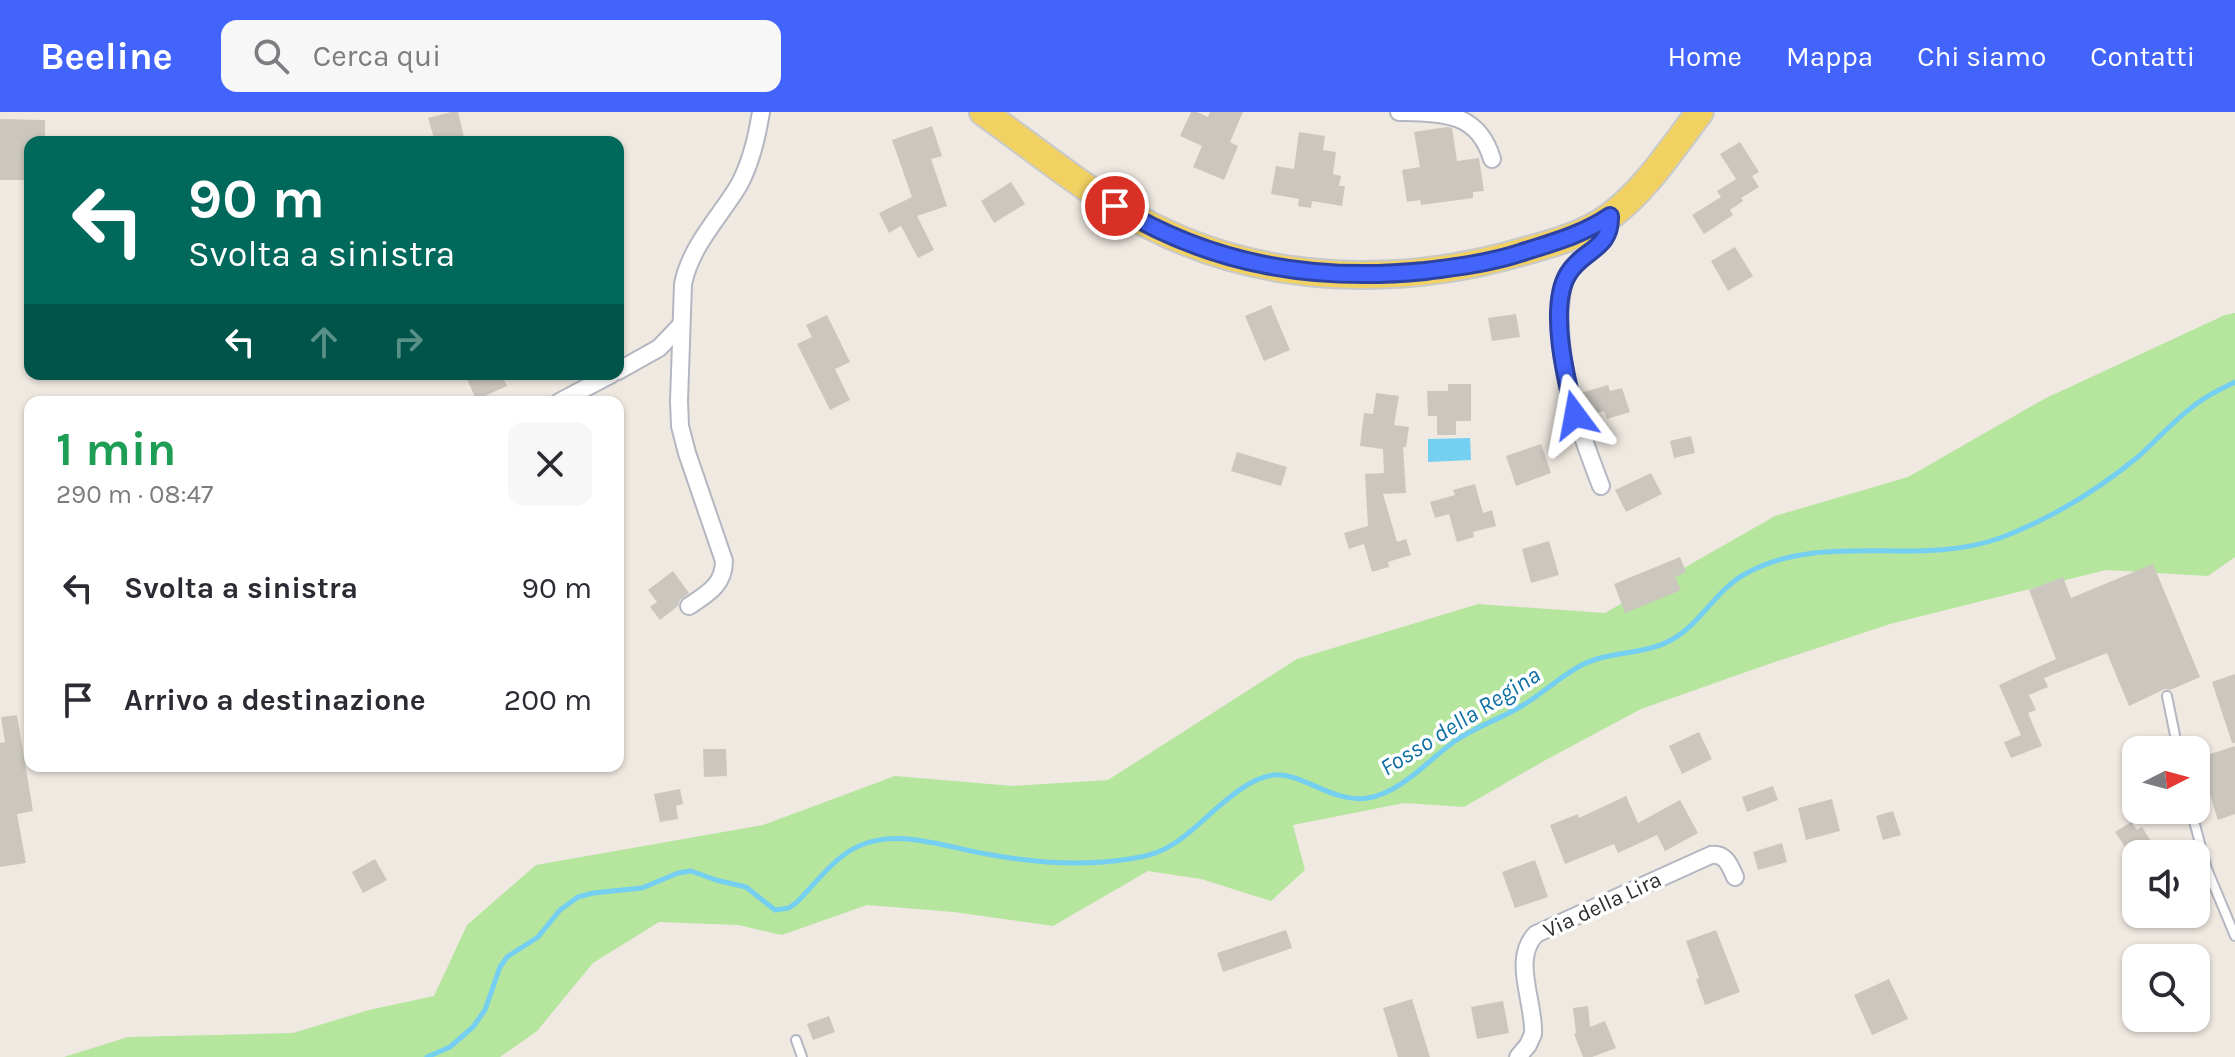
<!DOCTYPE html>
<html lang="it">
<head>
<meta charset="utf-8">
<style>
	:root { --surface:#fff; --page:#f7f7f7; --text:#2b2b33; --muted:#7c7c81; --accent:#4264fb }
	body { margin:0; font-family:Karla,sans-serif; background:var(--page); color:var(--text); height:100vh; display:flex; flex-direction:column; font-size:30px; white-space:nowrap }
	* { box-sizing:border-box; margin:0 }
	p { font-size:26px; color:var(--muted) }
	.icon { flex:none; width:44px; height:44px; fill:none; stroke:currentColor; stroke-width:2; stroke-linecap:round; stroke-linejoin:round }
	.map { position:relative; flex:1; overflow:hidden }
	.sheet { position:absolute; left:24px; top:284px; width:600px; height:376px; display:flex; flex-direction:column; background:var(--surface); border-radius:16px; box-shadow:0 2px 6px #0004 }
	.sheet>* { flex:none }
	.hud { position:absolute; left:24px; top:24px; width:600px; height:244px; border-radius:16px; box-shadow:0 2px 6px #0004; background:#00695c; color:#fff; overflow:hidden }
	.needle { width:52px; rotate:84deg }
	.fabs { position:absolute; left:2122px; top:624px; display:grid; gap:16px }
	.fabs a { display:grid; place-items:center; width:88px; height:88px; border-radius:16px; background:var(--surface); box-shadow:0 2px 6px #0004; font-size:40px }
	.pin { position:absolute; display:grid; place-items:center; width:68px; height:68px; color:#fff; margin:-34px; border:4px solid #fff; border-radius:50%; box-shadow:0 2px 8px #0007 }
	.me { position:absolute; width:88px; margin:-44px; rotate:347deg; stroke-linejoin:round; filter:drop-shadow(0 0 6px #0008) }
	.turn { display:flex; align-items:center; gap:28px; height:168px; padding:0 32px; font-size:36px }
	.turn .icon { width:104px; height:104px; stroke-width:2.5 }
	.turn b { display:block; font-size:56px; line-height:68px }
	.lanes { display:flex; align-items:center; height:76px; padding:0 32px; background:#0003; justify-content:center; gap:40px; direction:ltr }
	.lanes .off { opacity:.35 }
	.round { display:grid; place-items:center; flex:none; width:84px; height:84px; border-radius:16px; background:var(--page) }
	.head { display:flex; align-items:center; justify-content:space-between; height:136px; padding:0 32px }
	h1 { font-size:48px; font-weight:700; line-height:60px; color:#1e9e55 }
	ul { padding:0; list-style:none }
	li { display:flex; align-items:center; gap:24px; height:112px; padding:0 32px }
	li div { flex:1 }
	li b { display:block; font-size:30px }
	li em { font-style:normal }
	header { display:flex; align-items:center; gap:48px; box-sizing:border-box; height:112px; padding:0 40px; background:var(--accent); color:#fff }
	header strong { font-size:38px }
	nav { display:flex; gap:44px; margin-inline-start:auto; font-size:28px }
	.search { width:560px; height:72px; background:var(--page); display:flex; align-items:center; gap:20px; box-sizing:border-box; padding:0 28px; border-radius:16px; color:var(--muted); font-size:30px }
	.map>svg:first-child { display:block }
	.green { fill:#b6e59e }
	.water { fill:#75cff0 }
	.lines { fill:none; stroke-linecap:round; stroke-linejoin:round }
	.stream { stroke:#75cff0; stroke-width:5 }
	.building { fill:#cbc7bf }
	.lane-casing { stroke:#b4b7c1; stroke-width:12 }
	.street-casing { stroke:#b4b7c1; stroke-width:20 }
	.primary-casing { stroke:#c9c9c9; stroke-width:30 }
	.lane { stroke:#fff; stroke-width:8 }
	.street { stroke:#fff; stroke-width:16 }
	.primary { stroke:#f2d163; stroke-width:26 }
	.route-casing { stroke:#2b41a3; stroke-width:20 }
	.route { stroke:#4264fb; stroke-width:14 }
	.labels { text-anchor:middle; stroke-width:7; stroke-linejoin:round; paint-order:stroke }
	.street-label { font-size:22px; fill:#2e2e2e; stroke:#fff }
	.water-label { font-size:24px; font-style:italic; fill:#0d6fa3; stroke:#fff }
</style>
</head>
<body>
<header>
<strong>Beeline</strong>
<div class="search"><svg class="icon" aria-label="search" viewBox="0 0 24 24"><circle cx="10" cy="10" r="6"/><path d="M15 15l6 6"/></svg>Cerca qui</div>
<nav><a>Home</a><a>Mappa</a><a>Chi siamo</a><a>Contatti</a></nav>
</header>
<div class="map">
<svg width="2235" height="945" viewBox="0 0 2235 945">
	<rect width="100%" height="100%" fill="#efe9e1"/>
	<polygon class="green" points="2235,201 2235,445 2208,464 2106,458 1890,512 1766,553 1641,597 1542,650 1464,695 1404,691 1293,713 1305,758 1271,789 1201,767 1148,759 1053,814 954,800 867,793 782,823 738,813 659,810 593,851 537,919 500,945 64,945 128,925 293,921 369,898 434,884 467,813 536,753 763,713 895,664 1013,674 1108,668 1297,547 1478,492 1605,501 1775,404 1908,365 2046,286 2225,203"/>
	<polygon class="water" points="1470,326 1471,348 1428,350 1428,327"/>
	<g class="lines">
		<path class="stream" d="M427 945 450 935 473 915 485 898 500 855 507 845 538 825 560 798 578 785 593 781 642 776 678 761 691 759 716 768 746 775 775 798 789 796 797 790C816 771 837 741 864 732 905 717 951 737 992 743 1036 751 1085 754 1129 747 1145 745 1162 740 1175 731 1203 713 1240 666 1274 663 1302 660 1333 692 1368 686 1402 680 1427 649 1455 629 1475 615 1498 608 1520 595 1541 583 1558 566 1580 554 1609 538 1644 544 1673 527 1701 511 1716 478 1745 462 1823 418 1918 456 2000 426 2050 407 2098 378 2139 344 2159 326 2177 305 2199 290 2210 282 2223 276 2235 270"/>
	</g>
	<g class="building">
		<polygon points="451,0 458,0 464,25 435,30 428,6"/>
		<polygon points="1191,0 1197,0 1208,5 1210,0 1243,0 1230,30 1238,34 1224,68 1193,55 1202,34 1180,24"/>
		<polygon points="0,7 45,8 45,30 30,30 30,68 0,68"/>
		<polygon points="932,14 942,44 931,47 947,94 917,104 934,138 918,146 901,114 889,121 879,101 912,85 892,28"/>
		<polygon points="1447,15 1452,16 1457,49 1479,46 1484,79 1473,80 1473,86 1421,93 1420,88 1407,90 1402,58 1420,55 1414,20"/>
		<polygon points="1299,20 1325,24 1323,38 1336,40 1333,62 1341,64 1339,74 1345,74 1342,94 1312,89 1311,96 1298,94 1299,87 1271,82 1276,54 1294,57"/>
		<polygon points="1740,30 1759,60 1752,64 1759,75 1741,86 1743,89 1730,98 1733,103 1704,122 1692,103 1721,85 1717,79 1736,67 1720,42"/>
		<polygon points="1011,70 1025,92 994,111 981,89"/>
		<polygon points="1735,135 1753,164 1728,179 1711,149"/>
		<polygon points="1271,193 1290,238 1264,249 1245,204"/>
		<polygon points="1516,202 1520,225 1492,229 1488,206"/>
		<polygon points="827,203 850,250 835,257 850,288 830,298 797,232 812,225 806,213"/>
		<polygon points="465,262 501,262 507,274 476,288"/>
		<polygon points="1448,272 1471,272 1471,309 1456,309 1456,323 1437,323 1437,304 1428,304 1427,279 1448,279"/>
		<polygon points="1608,273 1610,279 1622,276 1630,300 1607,307 1604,299 1588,304 1581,281"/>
		<polygon points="1376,281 1399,284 1394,313 1409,315 1406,335 1403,335 1406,381 1383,382 1397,430 1406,427 1411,443 1388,450 1389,455 1372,460 1364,432 1349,437 1344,421 1368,414 1365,362 1384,361 1383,337 1360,334 1364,301 1373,302"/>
		<polygon points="1691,324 1695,341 1674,346 1670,329"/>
		<polygon points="1541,332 1551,361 1516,374 1506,344"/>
		<polygon points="1237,340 1287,355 1281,374 1231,359"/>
		<polygon points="1651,361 1662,382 1626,400 1615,378"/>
		<polygon points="1475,372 1483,401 1492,398 1496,414 1473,420 1474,425 1457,430 1449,402 1435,406 1430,390 1455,383 1453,378"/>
		<polygon points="1549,429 1559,463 1531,471 1522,437"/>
		<polygon points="1680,445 1686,460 1675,465 1681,478 1625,501 1614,472"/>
		<polygon points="2153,452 2200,565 2170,578 2165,577 2129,594 2107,541 2044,566 2048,575 2029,583 2036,598 2028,601 2042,634 2011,646 2004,630 2021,623 1999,573 2056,547 2029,478 2063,465 2071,486"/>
		<polygon points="673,459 689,481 680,488 678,494 660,508 650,495 657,490 648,478"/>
		<polygon points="2235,562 2235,631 2232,631 2212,570"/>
		<polygon points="17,603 33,699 17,702 26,751 0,755 0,631 5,630 1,605"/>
		<polygon points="1699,620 1712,647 1682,662 1669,634"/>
		<polygon points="2235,634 2235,702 2218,708 2198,646"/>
		<polygon points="703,637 726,637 727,664 704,665"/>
		<polygon points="1773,674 1778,688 1747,700 1742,685"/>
		<polygon points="680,677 683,692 676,694 678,707 660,710 654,682"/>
		<polygon points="1626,684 1638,711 1680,688 1698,721 1665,739 1657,723 1618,741 1614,732 1565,752 1550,713 1578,702 1579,706"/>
		<polygon points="1832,687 1840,719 1806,728 1798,696"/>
		<polygon points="1893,699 1901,723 1883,728 1876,704"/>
		<polygon points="2131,710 2137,718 2142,715 2152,731 2131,744 2115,720"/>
		<polygon points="1782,731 1787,750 1758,758 1753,740"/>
		<polygon points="375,747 387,768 363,781 352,760"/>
		<polygon points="1535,748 1548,785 1515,796 1502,760"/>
		<polygon points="1286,818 1292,836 1223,860 1217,841"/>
		<polygon points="1716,818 1740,880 1705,893 1696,867 1699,866 1686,829"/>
		<polygon points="1889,867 1908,907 1872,923 1854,883"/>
		<polygon points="1412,887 1430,945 1398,945 1383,896"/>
		<polygon points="1503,889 1509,921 1477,927 1471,895"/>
		<polygon points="1588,894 1590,915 1605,909 1616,936 1592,945 1583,945 1574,922 1576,921 1573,896"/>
		<polygon points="829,904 835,920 813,928 807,912"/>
	</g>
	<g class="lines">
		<g class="lane-casing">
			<g id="lane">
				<polyline points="2167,584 2178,638"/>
				<polyline points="2191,698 2207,757 2235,824"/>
				<polyline points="796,928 802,945"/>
			</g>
		</g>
		<g class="street-casing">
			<g id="street">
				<path d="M1399 0C1444 1 1478 0 1492 47"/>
				<polyline points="618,259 659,236 681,213"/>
				<polyline points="559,290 612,262"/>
				<path d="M1601 374C1579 317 1557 258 1560 196 1561 186 1561 175 1566 166 1579 138 1611 139 1610 104"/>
				<path d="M689 494C707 482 724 473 724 449L687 341 680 314 679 289 683 172C691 133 720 105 739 73 751 51 757 25 761 0"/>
				<path d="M1518 945 1528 933 1533 922C1535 891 1511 847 1536 822L1711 743C1726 741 1730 754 1735 765"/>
			</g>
		</g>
		<g class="primary-casing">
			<path id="primary" d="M983 0C1038 39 1092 85 1153 115 1268 173 1403 175 1525 139 1554 131 1584 123 1609 105 1646 78 1672 36 1700 0"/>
		</g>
		<use href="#lane" class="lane"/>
		<use href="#street" class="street"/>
		<use href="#primary" class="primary"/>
	</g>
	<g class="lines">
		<g class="route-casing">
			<path id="route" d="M1115 94C1211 153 1314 170 1425 159 1457 155 1489 151 1520 141 1551 131 1582 123 1610 104 1611 138 1583 137 1568 162 1548 195 1566 267 1575 303"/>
		</g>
		<use href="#route" class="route"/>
	</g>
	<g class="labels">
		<g class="street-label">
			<text transform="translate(1602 792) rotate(-25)" y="8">Via della Lira</text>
		</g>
		<g class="water-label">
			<text transform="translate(1460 609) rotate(-32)" y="8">Fosso della Regina</text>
		</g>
	</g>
</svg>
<div class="fabs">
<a><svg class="needle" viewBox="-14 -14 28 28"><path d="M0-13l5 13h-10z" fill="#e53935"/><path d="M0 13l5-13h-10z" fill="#7c7c81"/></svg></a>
<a><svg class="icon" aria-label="sound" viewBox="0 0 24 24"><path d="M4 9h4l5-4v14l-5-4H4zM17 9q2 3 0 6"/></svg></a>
<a><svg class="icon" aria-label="search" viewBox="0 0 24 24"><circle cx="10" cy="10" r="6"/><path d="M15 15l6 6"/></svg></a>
</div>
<div class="pin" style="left:1115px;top:94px;background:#d93025"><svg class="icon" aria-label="arrive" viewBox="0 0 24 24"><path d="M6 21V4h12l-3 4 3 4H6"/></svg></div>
<svg class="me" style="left:1575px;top:303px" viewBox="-20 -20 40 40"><path d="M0-17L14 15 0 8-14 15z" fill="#4264fb" stroke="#fff" stroke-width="4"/></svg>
<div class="hud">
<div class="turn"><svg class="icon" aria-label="left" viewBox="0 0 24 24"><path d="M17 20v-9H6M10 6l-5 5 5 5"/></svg><div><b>90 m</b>Svolta a sinistra</div></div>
<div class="lanes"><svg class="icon" aria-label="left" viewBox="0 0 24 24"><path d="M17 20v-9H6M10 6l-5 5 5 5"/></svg><svg class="icon off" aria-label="ahead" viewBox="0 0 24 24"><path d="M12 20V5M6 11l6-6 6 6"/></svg><svg class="icon off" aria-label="right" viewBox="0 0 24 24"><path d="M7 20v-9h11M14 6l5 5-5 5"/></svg></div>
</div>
<section class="sheet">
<div class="head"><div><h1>1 min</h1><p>290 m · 08:47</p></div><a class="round"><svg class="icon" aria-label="close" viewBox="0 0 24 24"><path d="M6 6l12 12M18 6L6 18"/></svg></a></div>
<ul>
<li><svg class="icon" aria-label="left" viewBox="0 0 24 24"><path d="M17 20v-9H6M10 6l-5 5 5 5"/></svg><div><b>Svolta a sinistra</b></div><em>90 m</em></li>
<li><svg class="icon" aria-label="arrive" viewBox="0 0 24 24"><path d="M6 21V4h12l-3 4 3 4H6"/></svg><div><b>Arrivo a destinazione</b></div><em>200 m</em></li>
</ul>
</section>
</div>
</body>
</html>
